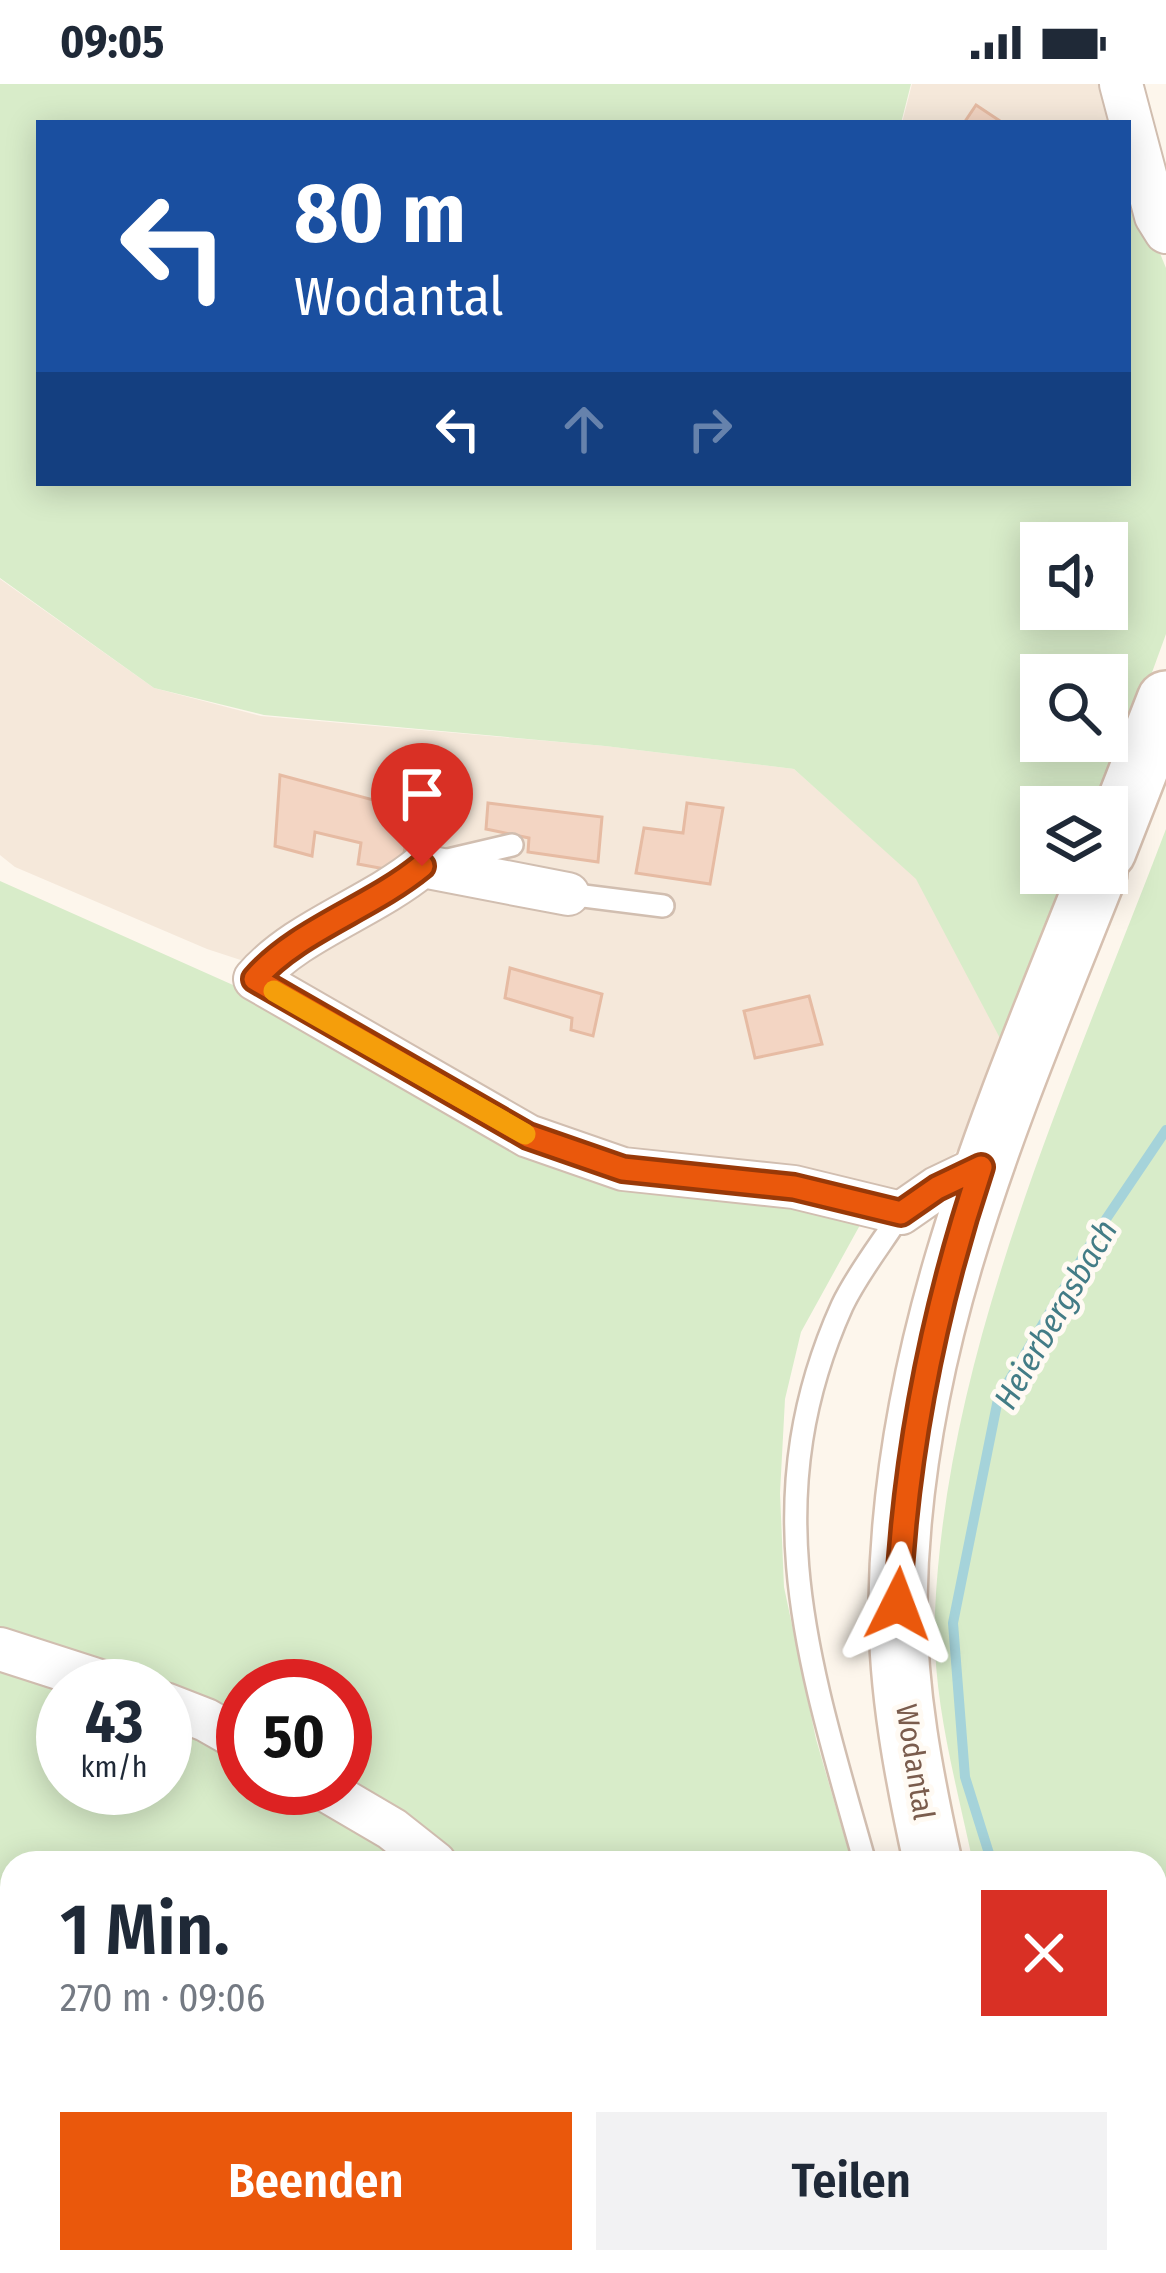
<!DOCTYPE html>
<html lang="de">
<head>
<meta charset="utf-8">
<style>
	:root { --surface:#fff; --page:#f2f2f3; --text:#1f2937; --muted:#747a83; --accent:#ea580c }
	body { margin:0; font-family:"Fira Sans Condensed",sans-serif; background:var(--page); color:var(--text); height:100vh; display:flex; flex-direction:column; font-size:45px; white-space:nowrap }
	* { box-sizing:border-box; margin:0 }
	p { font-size:39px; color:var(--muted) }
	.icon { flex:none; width:66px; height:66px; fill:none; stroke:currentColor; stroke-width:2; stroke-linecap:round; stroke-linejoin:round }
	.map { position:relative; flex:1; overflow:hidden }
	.drawer { position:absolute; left:0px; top:1767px; width:1167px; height:423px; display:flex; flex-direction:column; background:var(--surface); border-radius:36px 36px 0 0; box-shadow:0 6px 30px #0003 }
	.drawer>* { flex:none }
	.hud { position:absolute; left:36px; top:36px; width:1095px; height:366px; border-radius:0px; box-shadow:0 6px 30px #0003; background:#1a4fa0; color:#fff; overflow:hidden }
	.tools { position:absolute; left:1020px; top:438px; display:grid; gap:24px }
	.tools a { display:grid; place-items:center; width:108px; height:108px; border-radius:0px; background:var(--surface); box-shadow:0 6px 30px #0003; font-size:60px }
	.speed { position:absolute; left:36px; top:1575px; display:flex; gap:24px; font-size:60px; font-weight:700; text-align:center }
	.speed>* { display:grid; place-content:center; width:156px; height:156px; border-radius:50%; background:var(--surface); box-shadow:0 6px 30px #0003; line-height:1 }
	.speed small { font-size:30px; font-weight:400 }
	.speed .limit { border:18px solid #d22; background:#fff; color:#111 }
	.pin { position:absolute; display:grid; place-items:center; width:102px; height:102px; color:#fff; margin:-123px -51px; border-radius:50% 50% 50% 0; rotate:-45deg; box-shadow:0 0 12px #0007 }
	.pin .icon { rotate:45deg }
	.me { position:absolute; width:132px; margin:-66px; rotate:3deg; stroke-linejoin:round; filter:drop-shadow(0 0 9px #0008) }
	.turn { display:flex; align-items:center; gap:42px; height:252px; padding:0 60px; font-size:54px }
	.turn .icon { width:156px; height:156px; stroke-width:2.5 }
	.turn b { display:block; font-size:84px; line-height:102px }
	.lanes { display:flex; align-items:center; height:114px; padding:0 60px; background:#0003; justify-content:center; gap:60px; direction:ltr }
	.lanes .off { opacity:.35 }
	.round { display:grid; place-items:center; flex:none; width:126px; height:126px; border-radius:0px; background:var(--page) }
	.headline { display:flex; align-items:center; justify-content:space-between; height:204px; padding:0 60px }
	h1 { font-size:72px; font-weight:600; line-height:90px }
	.cta { display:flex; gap:24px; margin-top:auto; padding:24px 60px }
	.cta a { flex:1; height:138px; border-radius:0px; background:var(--accent); color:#fff; font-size:48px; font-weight:600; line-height:138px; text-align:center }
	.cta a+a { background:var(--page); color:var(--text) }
	.status { display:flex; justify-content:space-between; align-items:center; height:84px; padding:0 60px; background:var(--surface); direction:ltr }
	.status svg { height:33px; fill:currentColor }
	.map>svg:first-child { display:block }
	.residential { fill:#f5e8da }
	.green { fill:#d8ecc9; fill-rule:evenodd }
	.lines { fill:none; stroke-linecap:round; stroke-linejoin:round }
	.stream { stroke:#a5d3da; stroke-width:10 }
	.building { fill:#f3d5c3; stroke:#e6bba3; stroke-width:3 }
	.lane-casing { stroke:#d1beb0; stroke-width:26 }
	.street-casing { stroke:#d1beb0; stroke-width:46 }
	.secondary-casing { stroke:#d6c0b0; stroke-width:62 }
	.lane { stroke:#fff; stroke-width:21 }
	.street { stroke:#fff; stroke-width:42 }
	.secondary { stroke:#fff; stroke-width:57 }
	.route-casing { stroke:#983908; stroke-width:30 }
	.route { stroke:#ea580c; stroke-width:21 }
	.slow { stroke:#f59e0b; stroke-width:21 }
	.labels { text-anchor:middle; stroke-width:10; stroke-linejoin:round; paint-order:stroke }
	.street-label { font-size:30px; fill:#7a5c4d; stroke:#fffaf3 }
	.water-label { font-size:33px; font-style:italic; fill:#437c86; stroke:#fffaf3 }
</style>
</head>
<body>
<div class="status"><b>09:05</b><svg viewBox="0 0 49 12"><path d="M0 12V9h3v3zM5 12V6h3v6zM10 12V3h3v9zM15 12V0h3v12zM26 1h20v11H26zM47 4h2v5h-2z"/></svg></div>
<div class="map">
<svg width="1166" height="2189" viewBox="0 0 1166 2189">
	<rect width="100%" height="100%" fill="#fdf6ec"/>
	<g class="residential">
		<polygon points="912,0 1106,0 1117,39 902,39"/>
		<polygon points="0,495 154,604 261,632 605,662 794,685 917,795 1003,958 970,1053 929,1096 902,1115 623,1070 531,1041 287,891 207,865 15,783 0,771"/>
	</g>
	<g class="green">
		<path d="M0 0H911L901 39H39V399H1128V119L1136 111 1166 184V550L1103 723H1041V789H1079L1003 960 916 795 794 685 605 662 264 631 154 604 0 494ZM1041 459H1107V525H1041ZM1041 591H1107V657H1041Z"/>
		<path d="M1166 745V2189H1094L1091 2178H1155V1779H973C956 1698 931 1611 935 1528 947 1259 1072 993 1166 745Z"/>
		<path d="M0 797 260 913 526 1065 865 1132 801 1248 785 1315 780 1409 784 1503 816 1655 852 1779H12V2176L0 2170ZM63 1602H165V1704H63ZM243 1602H345V1704H243Z"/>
		<polygon points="16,2178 1021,2178 1025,2189 38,2189"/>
	</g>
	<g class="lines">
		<g class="stream">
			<polyline points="992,1779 965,1693 953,1539 998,1315 1102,1141 1166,1046"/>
			<polyline points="1155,2150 1166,2158"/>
		</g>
	</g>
	<g class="building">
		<polygon points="976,21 1003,39 964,39"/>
		<polygon points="280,691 411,726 401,788 358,780 361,759 315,748 312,772 275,762"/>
		<polygon points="488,719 602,733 598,778 528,768 529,754 486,745"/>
		<polygon points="687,719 723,724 710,800 636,789 644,744 683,749"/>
		<polygon points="510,884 602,910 593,952 571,946 572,934 505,914"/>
		<polygon points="809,912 822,960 755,974 744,927"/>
	</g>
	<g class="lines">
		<g class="lane-casing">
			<g id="lane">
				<polyline points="448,776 512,761"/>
				<polyline points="568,810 663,822"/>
				<path d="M865 1779C810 1583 753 1420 842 1222 857 1190 882 1159 901 1129"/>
			</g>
		</g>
		<g class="street-casing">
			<g id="street">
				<polyline points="1121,0 1156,132 1166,148"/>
				<path d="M568 810 422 782C371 824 296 847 255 895L528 1052 623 1085 794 1103 901 1129 937 1104 981 1083"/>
				<polyline points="0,1565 115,1602"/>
				<polyline points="165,1620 206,1636 243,1657"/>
				<polyline points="322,1704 392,1745 435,1779"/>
				<polyline points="889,2178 901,2189"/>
			</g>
		</g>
		<g class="secondary-casing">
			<g id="secondary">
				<polyline points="1107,767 1166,616"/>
				<path d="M933 1779C914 1693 897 1605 898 1517 902 1254 1003 1028 1098 789"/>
				<polyline points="1048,2178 1052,2189"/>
			</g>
		</g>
		<use href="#lane" class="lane"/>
		<use href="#street" class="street"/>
		<use href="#secondary" class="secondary"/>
	</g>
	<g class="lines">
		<g class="route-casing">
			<path id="route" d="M422 782C371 824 296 847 255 895L528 1052 623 1085 794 1103 901 1129 937 1104 981 1083C933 1227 905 1369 898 1520"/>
		</g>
		<use href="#route" class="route"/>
		<polyline class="slow" points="274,907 525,1050"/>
	</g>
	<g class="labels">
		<g class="street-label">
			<text transform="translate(915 1678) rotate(81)" y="10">Wodantal</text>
		</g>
		<g class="water-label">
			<text transform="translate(1055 1230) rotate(-60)" y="12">Heierbergsbach</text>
		</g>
	</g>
</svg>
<div class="tools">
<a><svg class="icon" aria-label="sound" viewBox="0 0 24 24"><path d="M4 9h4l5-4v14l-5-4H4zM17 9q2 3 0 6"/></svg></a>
<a><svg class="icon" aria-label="search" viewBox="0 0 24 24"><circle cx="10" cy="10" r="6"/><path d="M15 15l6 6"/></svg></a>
<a><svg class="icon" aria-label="layers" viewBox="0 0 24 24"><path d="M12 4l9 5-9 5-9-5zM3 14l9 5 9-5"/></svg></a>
</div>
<div class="speed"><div>43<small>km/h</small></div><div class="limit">50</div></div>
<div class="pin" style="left:422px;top:782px;background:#d93025"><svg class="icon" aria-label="arrive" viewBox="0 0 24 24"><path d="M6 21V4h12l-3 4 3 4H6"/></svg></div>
<svg class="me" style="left:898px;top:1520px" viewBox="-20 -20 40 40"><path d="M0-17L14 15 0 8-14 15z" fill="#ea580c" stroke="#fff" stroke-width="4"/></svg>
<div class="hud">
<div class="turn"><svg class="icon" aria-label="left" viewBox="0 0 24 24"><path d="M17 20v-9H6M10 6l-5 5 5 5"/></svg><div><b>80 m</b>Wodantal</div></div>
<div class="lanes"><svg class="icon" aria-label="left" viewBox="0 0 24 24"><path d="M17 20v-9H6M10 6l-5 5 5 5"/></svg><svg class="icon off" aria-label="ahead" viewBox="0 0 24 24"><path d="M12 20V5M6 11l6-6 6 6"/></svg><svg class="icon off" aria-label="right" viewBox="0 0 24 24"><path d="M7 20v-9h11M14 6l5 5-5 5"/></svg></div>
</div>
<section class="drawer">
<div class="headline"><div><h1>1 Min.</h1><p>270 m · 09:06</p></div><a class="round" style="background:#d93025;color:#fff"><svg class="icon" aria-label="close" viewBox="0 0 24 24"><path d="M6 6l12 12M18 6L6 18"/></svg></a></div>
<div class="cta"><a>Beenden</a><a>Teilen</a></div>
</section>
</div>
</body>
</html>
